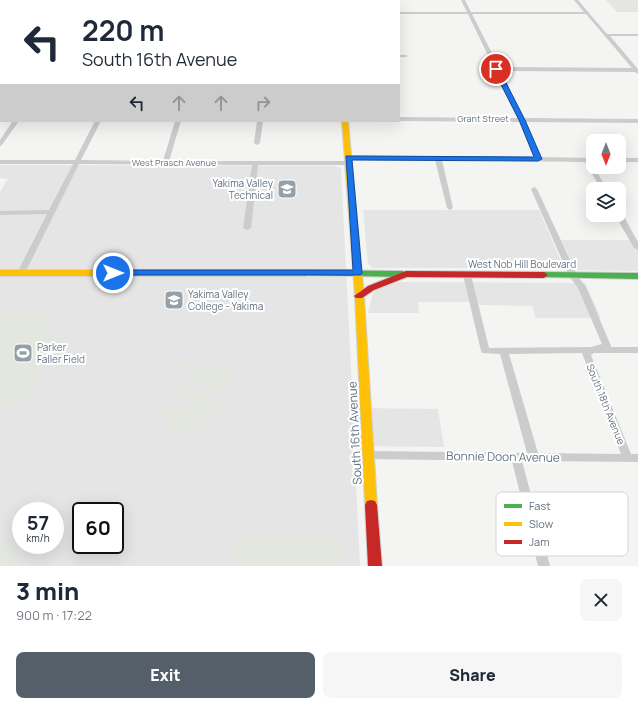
<!DOCTYPE html>
<html lang="en">
<head>
<meta charset="utf-8">
<style>
	:root { --surface:#fff; --page:#f6f6f7; --text:#1f2937; --muted:#747a83; --accent:#555f6a }
	body { margin:0; font-family:Manrope,sans-serif; background:var(--page); color:var(--text); height:100vh; display:flex; flex-direction:column; font-size:15px; white-space:nowrap }
	* { box-sizing:border-box; margin:0 }
	p { font-size:13px; color:var(--muted) }
	.icon { flex:none; width:22px; height:22px; fill:none; stroke:currentColor; stroke-width:2; stroke-linecap:round; stroke-linejoin:round }
	.map { position:relative; height:566px; overflow:hidden }
	.sheet { display:flex; flex-direction:column; background:var(--surface); flex:1 }
	.sheet>* { flex:none }
	.top-card { position:absolute; left:0px; top:0px; width:400px; height:122px; box-shadow:0 4px 16px #0002; background:#fff; color:var(--text); overflow:hidden }
	.needle { width:26px; rotate:180deg }
	.fabs { position:absolute; left:586px; top:134px; display:grid; gap:8px }
	.fabs a { display:grid; place-items:center; width:40px; height:40px; border-radius:8px; background:var(--surface); box-shadow:0 4px 16px #0002; font-size:20px }
	.speed { position:absolute; left:12px; top:502px; display:flex; gap:8px; font-size:20px; font-weight:700; text-align:center }
	.speed>* { display:grid; place-content:center; width:52px; height:52px; border-radius:50%; background:var(--surface); box-shadow:0 4px 16px #0002; line-height:1 }
	.speed small { font-size:10px; font-weight:400 }
	.speed .limit { border:2px solid #111; border-radius:6px; background:#fff; color:#111 }
	.pin { position:absolute; display:grid; place-items:center; width:34px; height:34px; color:#fff; margin:-17px; border:2px solid #fff; border-radius:50%; box-shadow:0 1px 4px #0007 }
	.me { position:absolute; width:44px; margin:-22px; rotate:90deg; stroke-linejoin:round; filter:drop-shadow(0 0 3px #0008) }
	.turn { display:flex; align-items:center; gap:14px; height:84px; padding:0 16px; font-size:18px }
	.turn .icon { width:52px; height:52px; stroke-width:2.5 }
	.turn b { display:block; font-size:28px; line-height:34px }
	.lanes { display:flex; align-items:center; height:38px; padding:0 16px; background:#0003; justify-content:center; gap:20px; direction:ltr }
	.lanes .off { opacity:.35 }
	.round { display:grid; place-items:center; flex:none; width:42px; height:42px; border-radius:8px; background:var(--page) }
	.summary { display:flex; align-items:center; justify-content:space-between; height:68px; padding:0 16px }
	h1 { font-size:24px; font-weight:800; line-height:30px }
	.action { display:flex; gap:8px; margin-top:auto; padding:8px 16px }
	.action a { flex:1; height:46px; border-radius:8px; background:var(--accent); color:#fff; font-size:16px; font-weight:800; line-height:46px; text-align:center }
	.action a+a { background:var(--page); color:var(--text) }
	.map>svg:first-child { display:block }
	.built { fill:#e4e5e4; fill-rule:evenodd }
	.green { fill:#e3e7e0 }
	.lines { fill:none; stroke-linecap:round; stroke-linejoin:round }
	.fast-casing { stroke:#d1d2d1; stroke-width:2 }
	.slow-casing { stroke:#d1d2d1; stroke-width:2 }
	.jam-casing { stroke:#d1d2d1; stroke-width:2 }
	.street { fill:#cbcdcd; fill-rule:evenodd }
	.fast { fill:#4caf50; fill-rule:evenodd }
	.slow { fill:#ffc107; fill-rule:evenodd }
	.jam { fill:#c62828; fill-rule:evenodd }
	.route { fill:#1a73e8; stroke:#114b97 }
	.labels { text-anchor:middle; stroke-width:4; stroke-linejoin:round; paint-order:stroke }
	.far-street-label { font-size:9px; fill:#647382; stroke:#fff }
	.poi-label { font-size:10px; fill:#647382; stroke:#fff; text-anchor:start }
	.street-label { font-size:10px; fill:#647382; stroke:#fff }
	.near-street-label { font-size:12px; fill:#647382; stroke:#fff }
	.key { fill:#fff; stroke:#d0d5da; stroke-width:1 }
	.key-label { font-size:11px; fill:#647382 }
</style>
</head>
<body>
<div class="map">
<svg width="638" height="566" viewBox="0 0 638 566">
	<rect width="100%" height="100%" fill="#f4f4f2"/>
	<g class="built">
		<path d="M0 165 335 166 341 168 353 408 438 409 444 447 354 446 360 566H0V192L8 179 0 178ZM21 511H55V545H21ZM81 511H115V545H81Z"/>
		<polygon points="363,210 539,210 564,268 373,268 368,264"/>
		<polygon points="561,240 638,240 638,271 576,270"/>
		<polygon points="398,282 585,283 601,318 536,318 532,306 480,305 478,302 418,302 419,313 368,313 373,293 382,285"/>
	</g>
	<g class="green">
		<polygon points="606,0 638,0 638,12 617,12"/>
		<polygon points="0,309 52,309 50,343 41,363 44,364 31,395 7,409 0,409"/>
		<polygon points="174,363 195,363 207,369 226,369 236,374 231,386 221,388 215,391 174,366"/>
		<polygon points="176,385 211,395 209,399 170,398"/>
		<polygon points="217,400 219,405 187,430 173,429 165,416 164,407"/>
		<polygon points="232,535 341,536 342,566 229,566"/>
		<polygon points="0,541 20,541 12,566 0,566"/>
	</g>
	<g class="lines">
		<g class="fast-casing">
			<g id="fast">
				<rect x="334" y="0" width="4" height="1"/>
				<polygon points="306,270 403,271 407,274 403,277 303,275 302,273"/>
				<polygon points="544,272 638,273 638,279 541,277 540,275 541,273"/>
			</g>
		</g>
		<g class="slow-casing">
			<g id="slow">
				<polygon points="342,121 348,121 364,296 377,505 375,509 371,510 367,509 365,505 355,297"/>
				<polygon points="0,270 306,270 310,273 306,276 0,276"/>
			</g>
		</g>
		<g class="jam-casing">
			<g id="jam">
				<polygon points="406,271 544,272 548,275 544,278 407,277 374,290 362,298 356,298 354,296 368,286"/>
				<polygon points="371,500 375,501 377,505 382,566 368,566 365,505 367,501"/>
			</g>
		</g>
		<g class="street">
			<rect x="156" y="0" width="4" height="1"/>
			<rect x="214" y="0" width="4" height="1"/>
			<rect x="273" y="0" width="4" height="1"/>
			<path d="M461 0H465L471 12H584L574 0H578L607 34H638V36H610L638 69V74L635 72 500 71 524 118 638 119V123L526 122 541 157 593 158V162H591L593 167H594L607 189H601L585 162 442 160 453 208 450 210 447 208 435 160 346 158 345 157 348 155 534 157 520 122 399 121V117L518 118 468 14H399V12H467ZM472 14H586L632 68 499 67Z"/>
			<rect x="0" y="32" width="1" height="2"/>
			<polygon points="399,55 406,55 408,56 406,57 399,57"/>
			<rect x="0" y="85" width="1" height="4"/>
			<polygon points="13,121 19,121 2,145 0,146 0,140"/>
			<polygon points="95,121 101,121 81,160 163,161 175,121 181,121 169,161 348,161 351,163 348,165 258,165 251,228 247,230 243,228 252,165 79,164 25,273 24,275 18,275 17,273 47,214 0,215 0,211 49,210 73,164 0,164 0,160 75,160"/>
			<polygon points="257,121 263,121 260,143 257,145 254,143"/>
			<rect x="619" y="158" width="19" height="4"/>
			<path d="M534 187 537 189 577 275 586 287 611 346V347H638V353H594L591 355 631 454H638V462L537 461 534 462 522 461 550 566H538L512 461 368 459 364 458 363 455 364 452 368 451 527 453 500 354 482 353 481 351 463 275 464 273H467L471 275 489 348 591 347 602 344 578 288 569 276 531 189ZM582 353 621 454 538 453 509 354Z"/>
			<polygon points="619,213 623,215 638,242 638,250 634,248 615,215 619,215"/>
		</g>
		<use href="#fast" class="fast"/>
		<use href="#slow" class="slow"/>
		<use href="#jam" class="jam"/>
	</g>
	<polygon class="route" points="496,67 499,69 525,120 542,159 538,161 352,160 362,273 361,275 113,275 109,273 113,270 353,270 346,156 534,157 519,120 493,69"/>
	<defs>
		<g id="school-square" transform="scale(1)"><rect x="-9" y="-9" width="18" height="18" rx="4" fill="#96a0a9" stroke="#fff"/><path d="M0-5L7-2L0 1L-7-2ZM-4 1L0 2.5L4 1V4Q0 6-4 4Z" fill="#fff"/></g>
		<g id="university-square" transform="scale(1)"><rect x="-9" y="-9" width="18" height="18" rx="4" fill="#96a0a9" stroke="#fff"/><path d="M0-5L7-2L0 1L-7-2ZM-4 1L0 2.5L4 1V4Q0 6-4 4Z" fill="#fff"/></g>
		<g id="stadium-square" transform="scale(1)"><rect x="-9" y="-9" width="18" height="18" rx="4" fill="#96a0a9" stroke="#fff"/><path d="M0-5a6.5 5 0 1 0 0 10a6.5 5 0 1 0 0-10ZM-3.5-1.8h7v3.6h-7Z" fill="#fff"/></g>
	</defs>
	<g fill-rule="evenodd">
		<use href="#school-square" x="287" y="189"/>
		<use href="#university-square" x="174" y="300"/>
		<use href="#stadium-square" x="23" y="353"/>
	</g>
	<g class="labels">
		<g class="far-street-label">
			<text x="483" y="122">Grant Street</text>
			<text x="174" y="166">West Prasch Avenue</text>
		</g>
		<g class="poi-label">
			<text x="273" y="187" text-anchor="end">Yakima Valley<tspan x="273" dy="12">Technical</tspan></text>
			<text x="188" y="298">Yakima Valley<tspan x="188" dy="12">College - Yakima</tspan></text>
			<text x="37" y="351">Parker<tspan x="37" dy="12">Faller Field</tspan></text>
		</g>
		<g class="street-label">
			<text x="522" y="268">West Nob Hill Boulevard</text>
			<text transform="translate(606 404) rotate(68)" y="4">South 18th Avenue</text>
		</g>
		<g class="near-street-label">
			<text transform="translate(355 433) rotate(-93)" y="4">South 16th Avenue</text>
			<text transform="translate(503 457) rotate(1)" y="4">Bonnie Doon Avenue</text>
		</g>
	</g>
	<rect x="496" y="492" width="132" height="64" rx="6" class="key"/>
	<rect x="504" y="504" width="18" height="4" fill="#4caf50"/>
	<rect x="504" y="522" width="18" height="4" fill="#ffc107"/>
	<rect x="504" y="540" width="18" height="4" fill="#c62828"/>
	<g class="key-label">
		<text x="529" y="510">Fast</text>
		<text x="529" y="528">Slow</text>
		<text x="529" y="546">Jam</text>
	</g>
</svg>
<div class="fabs">
<a><svg class="needle" viewBox="-14 -14 28 28"><path d="M0-13l5 13h-10z" fill="#e53935"/><path d="M0 13l5-13h-10z" fill="#747a83"/></svg></a>
<a><svg class="icon" aria-label="layers" viewBox="0 0 24 24"><path d="M12 4l9 5-9 5-9-5zM3 14l9 5 9-5"/></svg></a>
</div>
<div class="speed"><div>57<small>km/h</small></div><div class="limit">60</div></div>
<div class="pin" style="left:496px;top:69px;background:#d93025"><svg class="icon" aria-label="arrive" viewBox="0 0 24 24"><path d="M6 21V4h12l-3 4 3 4H6"/></svg></div>
<svg class="me" style="left:113px;top:273px" viewBox="-20 -20 40 40"><circle r="17" fill="#1a73e8" stroke="#fff" stroke-width="3"/><path d="M0-11L8 9 0 5-8 9z" fill="#fff"/></svg>
<div class="top-card">
<div class="turn"><svg class="icon" aria-label="left" viewBox="0 0 24 24"><path d="M17 20v-9H6M10 6l-5 5 5 5"/></svg><div><b>220 m</b>South 16th Avenue</div></div>
<div class="lanes"><svg class="icon" aria-label="left" viewBox="0 0 24 24"><path d="M17 20v-9H6M10 6l-5 5 5 5"/></svg><svg class="icon off" aria-label="ahead" viewBox="0 0 24 24"><path d="M12 20V5M6 11l6-6 6 6"/></svg><svg class="icon off" aria-label="ahead" viewBox="0 0 24 24"><path d="M12 20V5M6 11l6-6 6 6"/></svg><svg class="icon off" aria-label="right" viewBox="0 0 24 24"><path d="M7 20v-9h11M14 6l5 5-5 5"/></svg></div>
</div>
</div>
<section class="sheet">
<div class="summary"><div><h1>3 min</h1><p>900 m · 17:22</p></div><a class="round"><svg class="icon" aria-label="close" viewBox="0 0 24 24"><path d="M6 6l12 12M18 6L6 18"/></svg></a></div>
<div class="action"><a>Exit</a><a>Share</a></div>
</section>
</body>
</html>
